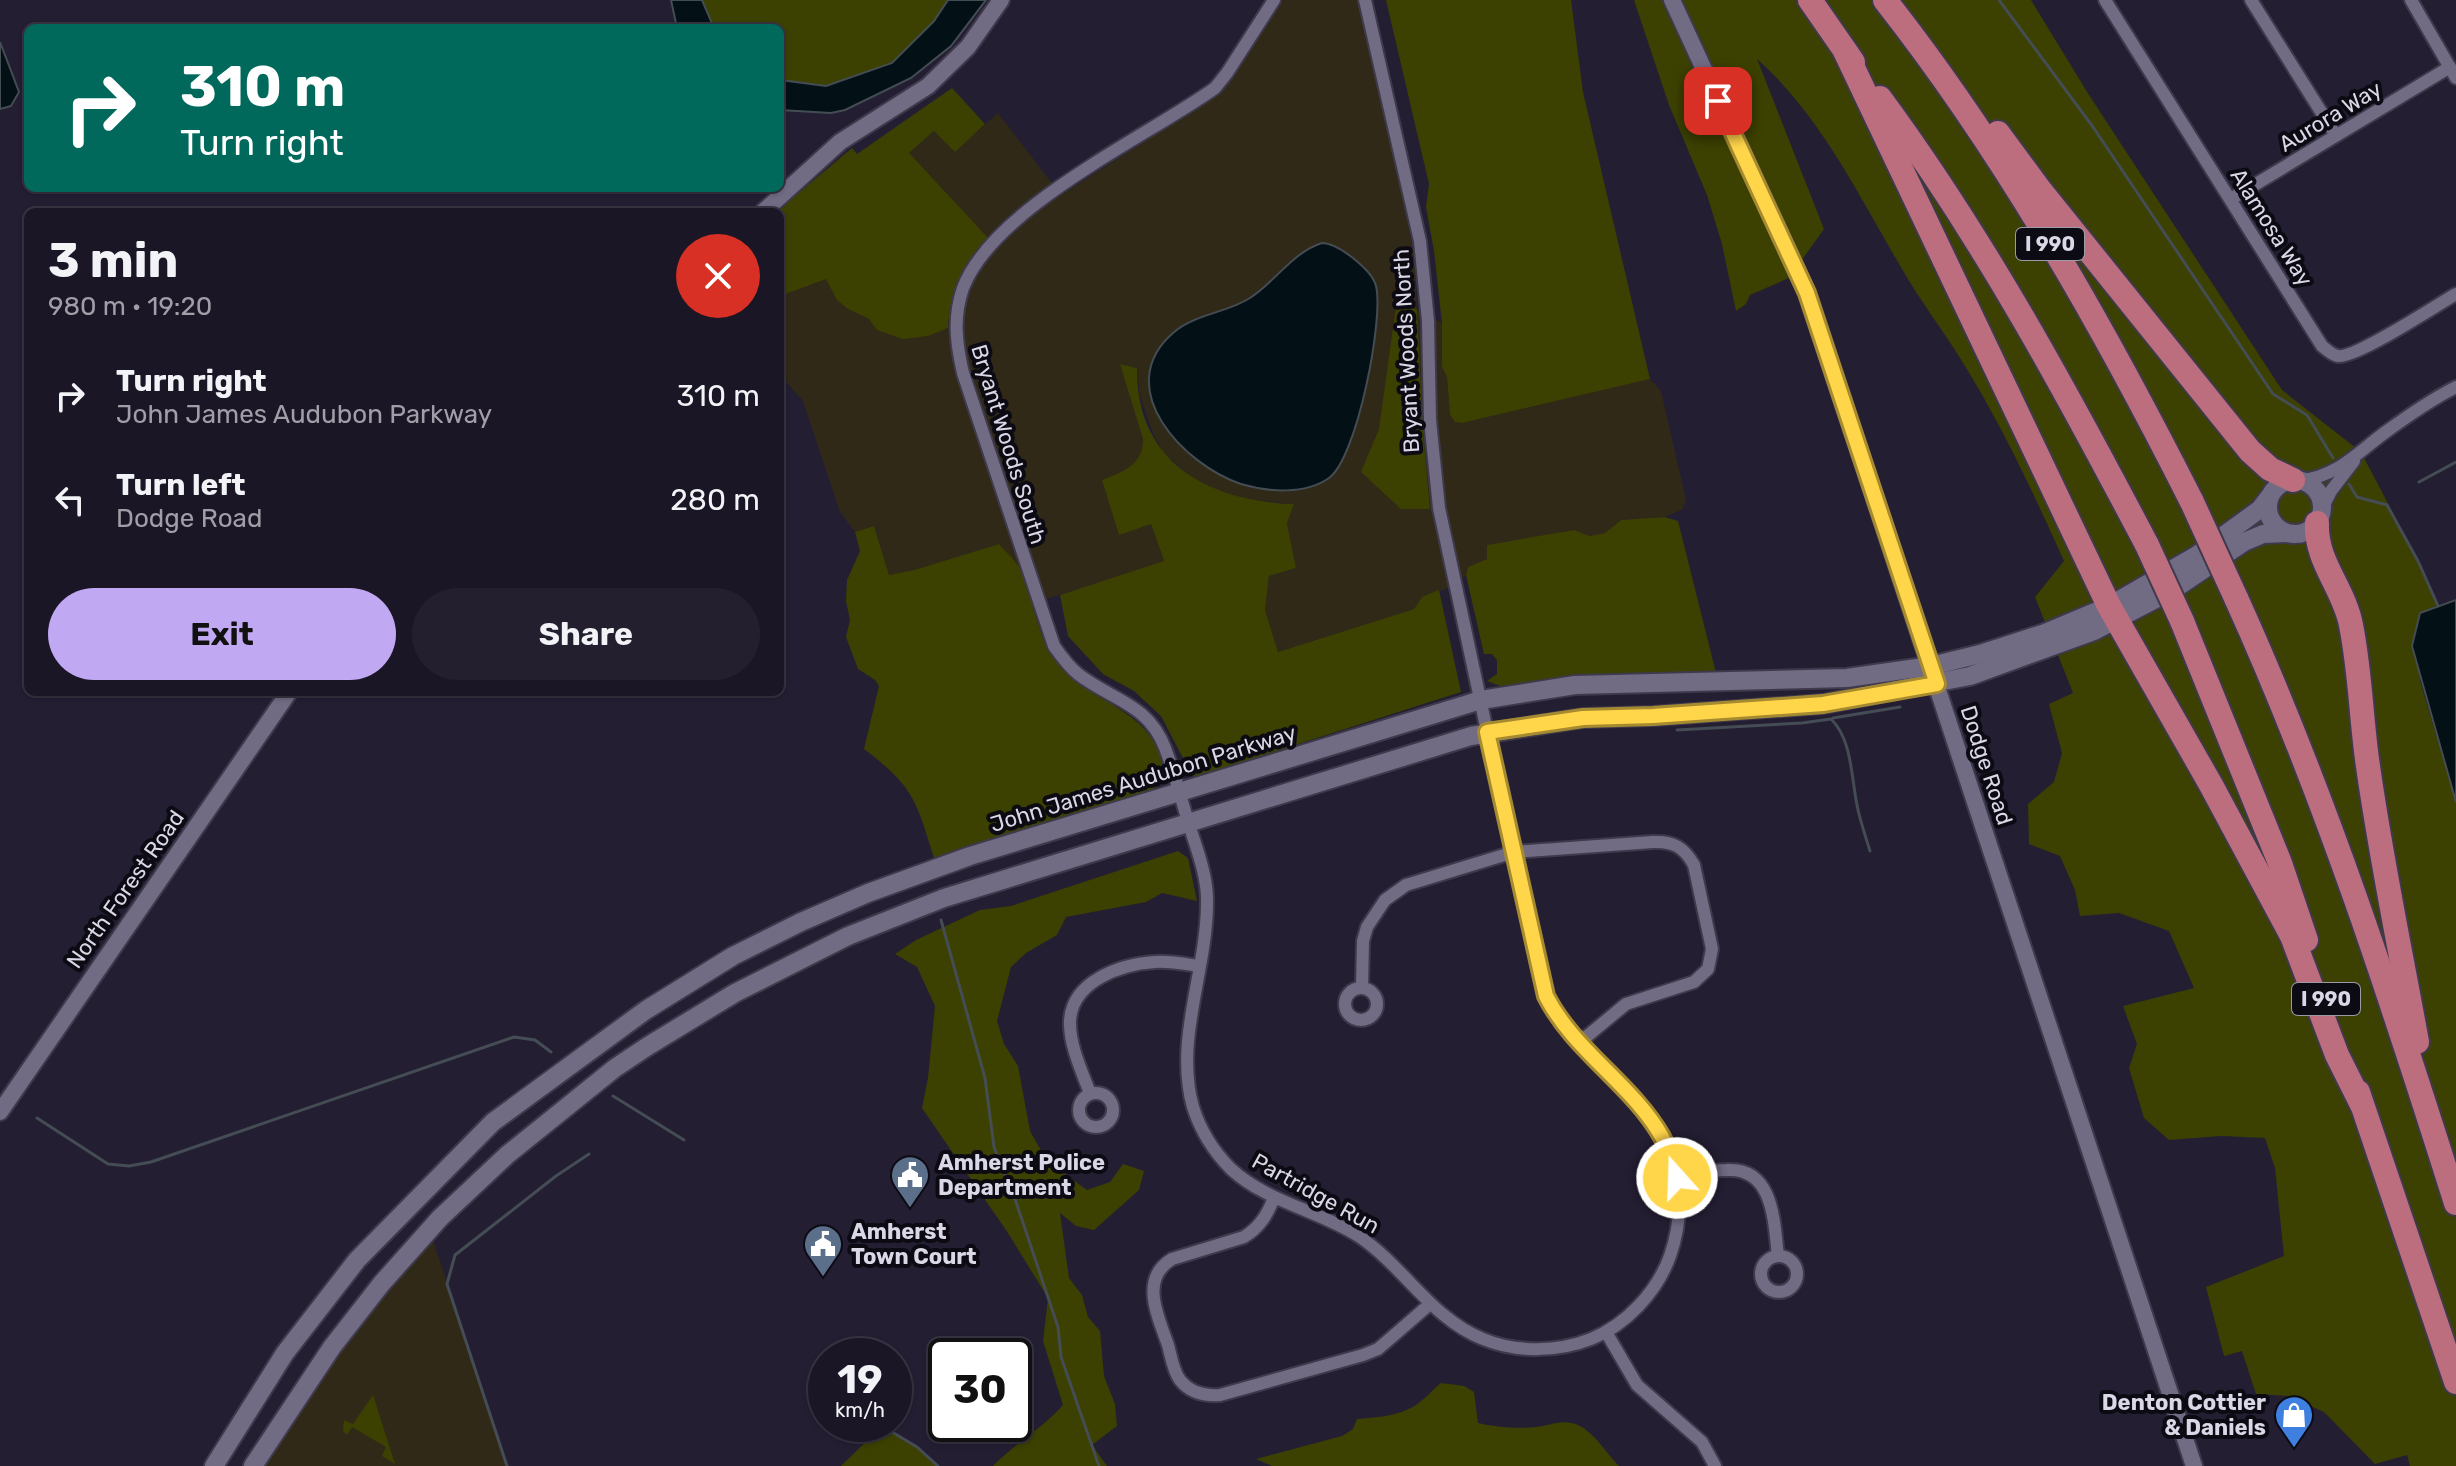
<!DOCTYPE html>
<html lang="en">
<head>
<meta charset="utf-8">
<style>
	:root { --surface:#1b1626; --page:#241f2e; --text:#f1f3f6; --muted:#a09fa7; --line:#393543; --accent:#c0a8f3 }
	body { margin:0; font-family:Rubik,sans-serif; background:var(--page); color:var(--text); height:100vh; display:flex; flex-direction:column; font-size:30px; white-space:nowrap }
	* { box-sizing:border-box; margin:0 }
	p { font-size:26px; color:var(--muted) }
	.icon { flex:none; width:44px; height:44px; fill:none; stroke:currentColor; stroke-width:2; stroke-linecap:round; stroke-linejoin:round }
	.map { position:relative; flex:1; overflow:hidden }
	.panel { position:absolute; left:24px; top:208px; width:760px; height:488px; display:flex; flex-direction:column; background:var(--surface); border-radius:12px; box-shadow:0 2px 6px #0004,0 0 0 2px var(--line) }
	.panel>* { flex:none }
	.guide { position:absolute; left:24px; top:24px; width:760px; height:168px; border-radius:12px; box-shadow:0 2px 6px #0004,0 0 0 2px var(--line); background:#00695c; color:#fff; overflow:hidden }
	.speed { position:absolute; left:808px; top:1338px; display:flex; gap:16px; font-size:40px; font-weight:700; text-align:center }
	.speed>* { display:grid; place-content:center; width:104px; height:104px; border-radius:50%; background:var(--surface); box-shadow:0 2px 6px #0004,0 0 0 2px var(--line); line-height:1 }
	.speed small { font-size:20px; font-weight:400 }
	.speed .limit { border:4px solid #111; border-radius:12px; background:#fff; color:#111 }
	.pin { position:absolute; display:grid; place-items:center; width:68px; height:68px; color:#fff; margin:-34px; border-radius:16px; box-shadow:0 4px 12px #0006 }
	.me { position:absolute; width:88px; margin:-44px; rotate:340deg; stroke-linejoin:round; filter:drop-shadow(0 0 6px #0008) }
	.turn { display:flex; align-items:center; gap:28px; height:168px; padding:0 24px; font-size:36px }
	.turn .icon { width:104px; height:104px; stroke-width:2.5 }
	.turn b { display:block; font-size:56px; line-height:68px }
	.round { display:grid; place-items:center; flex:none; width:84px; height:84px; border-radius:42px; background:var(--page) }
	.summary { display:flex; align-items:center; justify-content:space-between; height:136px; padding:0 24px }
	h1 { font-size:48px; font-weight:700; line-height:60px }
	.cta { display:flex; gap:16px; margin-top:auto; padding:16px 24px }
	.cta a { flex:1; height:92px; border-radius:48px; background:var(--accent); color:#111; font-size:32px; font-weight:700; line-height:92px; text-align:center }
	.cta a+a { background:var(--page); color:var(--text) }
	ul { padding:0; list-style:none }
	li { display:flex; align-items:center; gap:24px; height:104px; padding:0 24px }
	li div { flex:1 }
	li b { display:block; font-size:30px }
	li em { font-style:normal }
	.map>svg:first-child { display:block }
	.commercial { fill:#302918 }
	.green { fill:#3c4000 }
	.water { fill:#031016; stroke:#444c54; stroke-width:2 }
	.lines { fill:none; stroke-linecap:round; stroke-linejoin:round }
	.stream { stroke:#444c54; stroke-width:3 }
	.minor-casing { stroke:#3e3a4b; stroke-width:16 }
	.tertiary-casing { stroke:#3e3a4b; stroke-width:20 }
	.secondary-casing { stroke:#3e3a4b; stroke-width:22 }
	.motorway-casing { stroke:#3e3a4b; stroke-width:28 }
	.minor { stroke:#716b84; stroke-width:12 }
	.tertiary { stroke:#716b84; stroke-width:16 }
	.secondary { stroke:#716b84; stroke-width:18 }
	.motorway { stroke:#bc6e7f; stroke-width:24 }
	.motorway-bridge-casing { stroke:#3e3a4b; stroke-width:28; stroke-linecap:butt }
	.motorway-bridge { stroke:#bc6e7f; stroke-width:24 }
	.route-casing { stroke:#a68a30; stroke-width:20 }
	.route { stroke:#ffd54a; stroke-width:14 }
	.labels { text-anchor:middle; stroke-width:8; stroke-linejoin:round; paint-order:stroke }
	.shield { fill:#0c0a13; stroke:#9c9aa7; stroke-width:2 }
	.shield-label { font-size:20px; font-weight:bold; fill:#dad7e6 }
	.street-label { font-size:22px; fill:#dad7e6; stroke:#0c0a13 }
	.poi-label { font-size:22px; font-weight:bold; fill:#dad7e6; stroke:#0c0a13; text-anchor:start }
</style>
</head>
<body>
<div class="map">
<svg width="2456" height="1466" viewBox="0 0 2456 1466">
	<rect width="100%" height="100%" fill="#241e33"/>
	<g class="commercial">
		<polygon points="1283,0 1358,0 1408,223 1415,264 1417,310 1442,323 1442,367 1447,377 1450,415 1455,422 1462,423 1650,379 1661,391 1686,500 1683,509 1665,517 1621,520 1605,533 1590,536 1574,530 1488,545 1488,559 1468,567 1466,575 1449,588 1422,597 1414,609 1278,652 1265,610 1269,576 1296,568 1287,523 1294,504 1245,499 1211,488 1193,479 1163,452 1153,433 1139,392 1137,368 1121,364 1143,439 1143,449 1137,462 1124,472 1102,480 1151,524 1164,562 1030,604 1018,566 999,544 914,570 889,575 874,526 855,532 840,512 803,401 780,375 780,296 826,278 848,309 869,319 948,329 953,297 966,267 909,153 934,131 955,151 998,113 1061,195 1216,96 1239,68"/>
		<polygon points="433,1240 507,1466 265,1466 323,1375 362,1322"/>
	</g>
	<g class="green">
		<polygon points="702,0 948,0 934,21 892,63 826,86 780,80 780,28 714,28"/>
		<polygon points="1386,0 1571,0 1583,92 1650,379 1462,423 1455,422 1450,415 1447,377 1442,367 1442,323 1434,251 1426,207 1429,184"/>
		<path d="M1634 0H2031L2089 95 2282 390 2361 452 2418 561 2437 606 2420 614V681L2456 802V1466H2410L2407 1455 2375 1464 2324 1412 2288 1396 2256 1394 2242 1351 2224 1356 2206 1287 2284 1256 2275 1168 2265 1138 2221 1136 2169 1140 2144 1118 2129 1068 2137 1044 2123 1006 2194 988 2169 931 2119 913 2080 916 2075 890 2060 856 2029 844 2028 804 2054 782 2062 753 2049 704 2073 693 2035 597 2064 561C2034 494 2003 428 1965 366 1945 333 1921 302 1902 269 1859 196 1821 116 1757 59L1824 229 1789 278 1750 295 1746 304 1736 311 1722 244 1707 195 1669 105Z"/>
		<path d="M952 88 985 124 955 152 934 131 909 153 989 239C965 266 950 292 948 328L928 336 903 339 877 330 869 319 848 309 837 300 826 279 780 296V212H776L852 148 857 154Z"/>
		<polygon points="1397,299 1417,310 1423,432 1430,509 1401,509 1361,472 1379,429"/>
		<path d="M1120 364 1137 368C1136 463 1209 501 1294 504L1287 523 1296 568 1269 576 1265 610 1278 652 1414 609 1422 597 1439 590 1461 692 1195 777 1184 772V760L1161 716 1134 691 1103 674 1068 636 1060 595 1164 561 1151 524 1119 535 1102 480C1123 472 1144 464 1143 439Z"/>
		<polygon points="1665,517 1678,521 1716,673 1577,677 1500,686 1487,681 1497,674 1497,660 1492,654 1484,654 1466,575 1468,567 1487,559 1487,545 1574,530 1590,536 1605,533 1621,520"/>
		<path d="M874 526 889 575 914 570 999 544C1005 551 1014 559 1019 567 1036 601 1035 639 1062 668 1097 707 1166 714 1163 781L1152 790 934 858C916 800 914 787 864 749L879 686 875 680 858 669 846 637 850 620 846 601 847 580 860 551 855 532Z"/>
		<path d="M1178 851 1188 858 1197 901 1162 893 1146 902 1066 917 1057 935 1026 953 1011 967 997 1021 1004 1044 1018 1066 1030 1131 1047 1161 1087 1190 1110 1182 1123 1164 1144 1171 1139 1190 1094 1230 1076 1226 1060 1213 1069 1278 1082 1295 1088 1317 1100 1331 1104 1376 1115 1404 1117 1426 1092 1445 1107 1466H993C1015 1443 1042 1429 1063 1405L1043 1341 1048 1298 1008 1233 922 1108 928 1078 935 1006 917 967 895 954 916 940 980 910 1011 906Z"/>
		<path d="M1441 1383 1464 1386 1474 1392 1478 1423C1495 1427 1517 1429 1535 1427 1549 1426 1563 1418 1578 1425 1595 1433 1606 1453 1619 1466H1272L1256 1459 1342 1436 1353 1429 1357 1419C1379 1417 1404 1416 1421 1401 1428 1396 1433 1389 1441 1383Z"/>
		<polygon points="373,1395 395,1464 382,1456 386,1447 352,1427 347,1435 343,1431 344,1420 353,1424"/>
		<polygon points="882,1426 917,1447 938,1466 841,1466"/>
	</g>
	<g class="water">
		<polygon points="671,0 702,0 714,28 677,28"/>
		<polygon points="948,0 986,0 951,46 911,78 845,110 831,113 780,110 780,80 826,86 892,63 934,21"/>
		<polygon points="0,42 19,92 11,106 0,109"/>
		<path d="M1322 243C1338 243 1372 270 1376 286 1384 319 1357 458 1329 478 1305 495 1268 492 1241 484 1184 465 1110 388 1173 333 1194 314 1227 313 1250 298 1276 281 1293 252 1322 243Z"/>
		<polygon points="2456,600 2456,802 2412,646 2420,613"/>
	</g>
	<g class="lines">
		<g class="stream">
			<polyline points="1999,0 2093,127 2273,394 2307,415 2333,458"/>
			<polyline points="2419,482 2456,462"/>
			<polyline points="2349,484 2357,497 2387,505 2418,561 2438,606"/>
			<polyline points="1833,718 1900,707"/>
			<path d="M1677 730 1802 723 1831 719C1854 741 1851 785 1859 814 1862 826 1866 838 1870 851"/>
			<polyline points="941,920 985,1078 994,1147 1016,1202 1058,1327 1061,1357 1099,1466"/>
			<polyline points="613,1096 684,1140"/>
			<polyline points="37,1118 108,1164 129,1166 151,1162 514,1037 535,1040 551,1052"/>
			<polyline points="882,1426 917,1447 938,1466"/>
			<polyline points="507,1466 447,1284 455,1255 556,1176 589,1154"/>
		</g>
		<g class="minor-casing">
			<g id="minor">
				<path d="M1274 0 1227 73 1215 88C1145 138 994 207 963 288 953 317 956 343 963 373L1054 646C1061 656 1068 666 1078 674 1111 700 1148 703 1165 748 1174 771 1180 795 1187 818 1195 845 1208 875 1207 903 1207 971 1174 1040 1193 1107 1200 1129 1214 1152 1231 1169 1268 1203 1319 1210 1360 1237 1405 1268 1432 1319 1483 1339 1517 1353 1558 1352 1591 1339 1626 1325 1657 1292 1670 1256 1703 1161 1642 1110 1584 1046 1573 1034 1560 1022 1552 1007 1546 996 1543 984 1539 973L1439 508 1430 420 1428 321 1420 241 1365 0"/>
				<path d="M2105 0 2322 346C2327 350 2332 355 2338 356 2355 359 2437 305 2456 294"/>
				<polyline points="2251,0 2335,134"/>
				<polyline points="2411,0 2456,78"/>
				<polyline points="2231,199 2450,67"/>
				<path d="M2301 480C2337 477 2359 451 2387 431 2409 415 2432 399 2456 387"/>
				<polyline points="2322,509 2331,491 2354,461"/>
				<circle cx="1361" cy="1004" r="16"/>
				<path d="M1362 988 1363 941 1367 927 1385 900 1406 885 1514 852 1653 842C1673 841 1684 847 1694 865L1712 949 1708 969 1694 982 1626 1004 1580 1042"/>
				<circle cx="1096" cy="1110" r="17"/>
				<path d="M1090 1093C1082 1072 1069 1044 1070 1021 1072 981 1121 964 1155 962 1170 961 1185 964 1199 966"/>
				<path d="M1677 1178C1693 1175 1710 1170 1727 1170 1774 1167 1774 1223 1778 1256"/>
				<path d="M1274 1198C1267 1215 1260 1227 1244 1237L1172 1259C1139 1279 1158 1316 1168 1345 1171 1356 1173 1371 1180 1380 1190 1393 1205 1396 1220 1395L1363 1355 1378 1349 1430 1304"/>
				<circle cx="1779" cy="1274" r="18"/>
				<polyline points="1606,1332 1637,1385 1702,1442 1715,1466"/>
			</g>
		</g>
		<g class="tertiary-casing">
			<g id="tertiary">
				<polyline points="1672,0 1807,293 2194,1466"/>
				<polyline points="763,212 840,142 928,86 968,47 1001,0"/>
				<polyline points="0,1112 289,692"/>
			</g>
		</g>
		<g class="secondary-casing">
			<g id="secondary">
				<circle cx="2295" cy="507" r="27"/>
				<polyline points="214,1466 285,1353 357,1260 493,1122 646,1010 733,956 801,922 868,893 970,856 1481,700 1575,685 1847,678 1931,666 1980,654 2045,633 2109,606 2197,555 2260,509 2270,496"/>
				<polyline points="253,1466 332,1347 382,1283 440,1218 507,1155 615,1068 648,1046 735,993 848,936 944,898 1471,736 1583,718 1653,716 1823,704 1970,676 2094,631 2173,590 2244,542 2263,534 2286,533"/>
			</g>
		</g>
		<g class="motorway-casing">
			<g id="motorway">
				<polyline points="1810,0 1853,62"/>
				<path d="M1885 0C2006 154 2104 328 2192 502"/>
				<polyline points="1845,51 2109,606 2211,785 2292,936 2337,1055 2362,1105"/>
				<path d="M1880 98C1984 239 2066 391 2147 545"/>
				<polyline points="1998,133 2040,190 2250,451 2270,469 2293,480"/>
				<path d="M2317 523C2315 561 2344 588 2351 625 2360 670 2361 715 2367 759 2380 854 2400 948 2417 1042"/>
				<path d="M2236 598C2325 794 2391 998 2456 1203"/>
				<polyline points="2182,621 2280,863 2306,940"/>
				<polyline points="2358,1092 2456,1382"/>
			</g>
		</g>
		<use href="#minor" class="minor"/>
		<use href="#tertiary" class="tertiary"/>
		<use href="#secondary" class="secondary"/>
		<use href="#motorway" class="motorway"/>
		<g class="motorway-bridge-casing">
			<g id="motorway-bridge">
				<polyline points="2192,502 2236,598"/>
				<polyline points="2147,545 2182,621"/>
			</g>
		</g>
		<use href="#motorway-bridge" class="motorway-bridge"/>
	</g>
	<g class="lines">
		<g class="route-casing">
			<path id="route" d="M1677 1178C1673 1164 1669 1150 1662 1137 1632 1084 1574 1051 1546 996L1487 732 1583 718 1653 716 1823 704 1937 684 1807 293 1718 101"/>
		</g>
		<use href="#route" class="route"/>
	</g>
	<defs>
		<g id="civic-pin" transform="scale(2)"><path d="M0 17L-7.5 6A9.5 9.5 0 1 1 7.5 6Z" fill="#5c6f8a" stroke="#0c0a13"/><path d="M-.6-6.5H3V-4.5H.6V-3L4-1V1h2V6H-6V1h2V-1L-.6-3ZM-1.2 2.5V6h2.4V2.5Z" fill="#fff"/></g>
		<g id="shop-pin" transform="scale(2)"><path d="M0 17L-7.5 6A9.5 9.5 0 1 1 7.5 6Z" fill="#3f7fe0" stroke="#0c0a13"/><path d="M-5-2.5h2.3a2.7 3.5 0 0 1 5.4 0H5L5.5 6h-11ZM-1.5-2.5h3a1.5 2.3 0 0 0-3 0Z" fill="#fff"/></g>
	</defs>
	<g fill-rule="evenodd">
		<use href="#civic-pin" x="910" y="1175"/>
		<use href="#civic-pin" x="823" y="1244"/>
		<use href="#shop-pin" x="2294" y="1415"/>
	</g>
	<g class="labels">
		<g class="shield">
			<rect x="2016" y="228" width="68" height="32" rx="6"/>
			<rect x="2292" y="983" width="68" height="32" rx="6"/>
		</g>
		<g class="shield-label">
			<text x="2050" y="251">I 990</text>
			<text x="2326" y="1006">I 990</text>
		</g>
		<g class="street-label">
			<text transform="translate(2330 116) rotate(-31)" y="8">Aurora Way</text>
			<text transform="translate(2272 227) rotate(58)" y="8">Alamosa Way</text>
			<text transform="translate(1406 351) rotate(-93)" y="8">Bryant Woods North</text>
			<text transform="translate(1009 444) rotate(73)" y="8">Bryant Woods South</text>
			<text transform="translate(1987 765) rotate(72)" y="8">Dodge Road</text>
			<text transform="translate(1143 778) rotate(-17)" y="8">John James Audubon Parkway</text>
			<text transform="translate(125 889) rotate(-55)" y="8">North Forest Road</text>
			<text transform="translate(1316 1193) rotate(29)" y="8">Partridge Run</text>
		</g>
		<g class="poi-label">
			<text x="938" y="1170">Amherst Police<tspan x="938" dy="25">Department</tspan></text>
			<text x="851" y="1239">Amherst<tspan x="851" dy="25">Town Court</tspan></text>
			<text x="2266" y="1410" text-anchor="end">Denton Cottier<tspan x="2266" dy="25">&amp; Daniels</tspan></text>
		</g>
	</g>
</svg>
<div class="speed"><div>19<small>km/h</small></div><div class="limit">30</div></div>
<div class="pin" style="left:1718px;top:101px;background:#d93025"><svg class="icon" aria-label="arrive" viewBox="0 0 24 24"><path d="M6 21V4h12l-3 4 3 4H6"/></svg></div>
<svg class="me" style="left:1677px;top:1178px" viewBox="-20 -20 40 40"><circle r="17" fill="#ffd54a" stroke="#fff" stroke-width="3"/><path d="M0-11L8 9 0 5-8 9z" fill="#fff"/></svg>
<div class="guide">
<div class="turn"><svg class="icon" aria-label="right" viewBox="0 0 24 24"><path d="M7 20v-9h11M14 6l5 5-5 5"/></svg><div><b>310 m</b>Turn right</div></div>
</div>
<section class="panel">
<div class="summary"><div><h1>3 min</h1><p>980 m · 19:20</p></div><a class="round" style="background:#d93025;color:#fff"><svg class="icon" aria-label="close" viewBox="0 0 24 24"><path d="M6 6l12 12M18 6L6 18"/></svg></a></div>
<ul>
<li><svg class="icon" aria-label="right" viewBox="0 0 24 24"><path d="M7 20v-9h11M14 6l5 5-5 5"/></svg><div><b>Turn right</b><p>John James Audubon Parkway</p></div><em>310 m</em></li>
<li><svg class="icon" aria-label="left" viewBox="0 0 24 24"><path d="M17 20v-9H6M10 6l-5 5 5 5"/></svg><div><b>Turn left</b><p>Dodge Road</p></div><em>280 m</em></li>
</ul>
<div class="cta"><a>Exit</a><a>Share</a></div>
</section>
</div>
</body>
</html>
